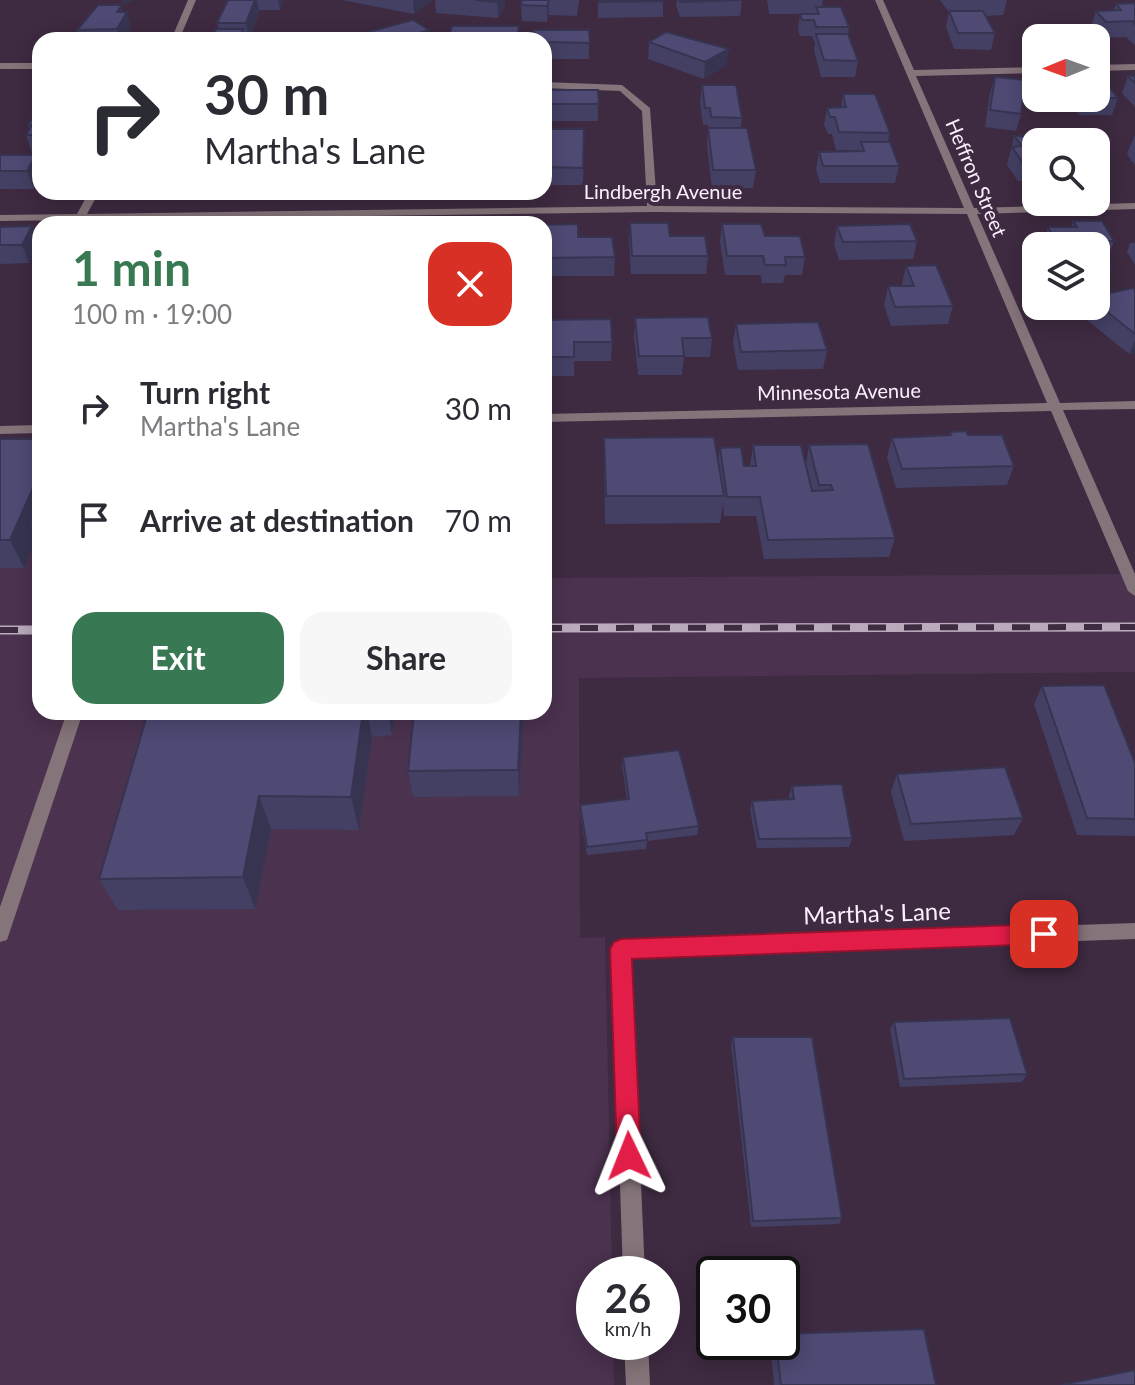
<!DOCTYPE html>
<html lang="en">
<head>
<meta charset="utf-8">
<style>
	:root { --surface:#fff; --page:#f7f7f7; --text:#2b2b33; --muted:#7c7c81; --accent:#387852 }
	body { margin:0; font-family:Lato,sans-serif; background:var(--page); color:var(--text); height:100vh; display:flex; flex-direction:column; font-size:30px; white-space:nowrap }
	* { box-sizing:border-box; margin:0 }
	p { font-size:26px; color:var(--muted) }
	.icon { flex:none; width:44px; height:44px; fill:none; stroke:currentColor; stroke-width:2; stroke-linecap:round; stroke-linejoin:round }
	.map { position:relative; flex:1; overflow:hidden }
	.panel { position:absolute; left:32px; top:216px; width:520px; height:504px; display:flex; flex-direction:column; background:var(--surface); border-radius:24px; box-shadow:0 4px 20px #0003 }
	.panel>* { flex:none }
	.top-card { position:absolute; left:32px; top:32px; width:520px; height:168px; border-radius:24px; box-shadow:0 4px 20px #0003; background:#fff; color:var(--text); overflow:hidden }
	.needle { width:52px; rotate:269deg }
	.buttons { position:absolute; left:1022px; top:24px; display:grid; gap:16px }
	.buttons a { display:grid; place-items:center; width:88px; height:88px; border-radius:16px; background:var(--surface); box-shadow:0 4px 20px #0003; font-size:40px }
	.speed { position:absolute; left:576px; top:1256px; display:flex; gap:16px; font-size:40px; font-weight:700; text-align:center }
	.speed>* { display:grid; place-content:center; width:104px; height:104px; border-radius:50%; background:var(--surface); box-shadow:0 4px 20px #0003; line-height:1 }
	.speed small { font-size:20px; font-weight:400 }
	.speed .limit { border:4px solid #111; border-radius:12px; background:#fff; color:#111 }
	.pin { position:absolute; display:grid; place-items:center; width:68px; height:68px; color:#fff; margin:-34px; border-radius:16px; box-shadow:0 4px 12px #0006 }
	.me { position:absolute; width:88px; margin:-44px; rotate:358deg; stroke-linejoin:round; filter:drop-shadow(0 0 6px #0008) }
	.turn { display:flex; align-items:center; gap:28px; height:168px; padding:0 40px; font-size:36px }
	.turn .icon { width:104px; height:104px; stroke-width:2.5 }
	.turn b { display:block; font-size:56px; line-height:68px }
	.round { display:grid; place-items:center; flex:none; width:84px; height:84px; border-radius:24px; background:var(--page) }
	.summary { display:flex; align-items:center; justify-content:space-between; height:136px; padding:0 40px }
	h1 { font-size:48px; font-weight:700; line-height:60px; color:var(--accent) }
	.cta { display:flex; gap:16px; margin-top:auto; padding:16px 40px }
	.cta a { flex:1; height:92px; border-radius:24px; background:var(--accent); color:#fff; font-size:32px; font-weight:700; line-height:92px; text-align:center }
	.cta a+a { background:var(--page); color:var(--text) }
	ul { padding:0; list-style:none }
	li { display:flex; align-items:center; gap:24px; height:112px; padding:0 40px }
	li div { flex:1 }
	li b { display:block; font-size:30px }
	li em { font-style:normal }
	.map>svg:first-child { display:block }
	.built { fill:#4b324f }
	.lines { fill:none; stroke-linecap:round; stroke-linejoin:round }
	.street { fill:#85747a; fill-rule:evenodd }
	.rail-casing { stroke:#b9aabc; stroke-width:9 }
	.rail { stroke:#3e2a41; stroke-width:6; stroke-dasharray:18; stroke-linecap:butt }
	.wall { fill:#434064 }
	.shaded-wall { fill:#373451 }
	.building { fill:#4e4a74; stroke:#373451; stroke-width:2 }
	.route { fill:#e11d48; stroke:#92132f; stroke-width:2 }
	.labels { text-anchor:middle; stroke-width:8; stroke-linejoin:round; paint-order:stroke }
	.far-street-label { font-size:20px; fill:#fbeefd; stroke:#3e2a41 }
	.street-label { font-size:24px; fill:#fbeefd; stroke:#3e2a41 }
</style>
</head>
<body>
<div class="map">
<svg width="1135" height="1385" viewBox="0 0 1135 1385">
	<rect width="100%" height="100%" fill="#3e2a41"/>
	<polygon class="built" points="40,440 40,712 544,712 544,578 1135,574 1135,672 579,678 580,938 605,937 612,1274 594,1274 594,1342 613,1342 614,1385 0,1385 0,441"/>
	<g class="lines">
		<g class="street">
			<polygon points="188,0 196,0 179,40 171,40"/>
			<polygon points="875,0 883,0 914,70 1036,67 1036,73 916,76 974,208 1135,203 1135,209 977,214 1060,403 1135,401 1135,409 1063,410 1135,574 1135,596 1128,591 1051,411 544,422 544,414 1047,403 967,214 652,212 0,221 0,215 77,214 89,192 99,192 87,214 647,206 642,111 620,91 544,88 544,82 622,85 650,108 657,206 964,208"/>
			<rect x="0" y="63" width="40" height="6"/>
			<polygon points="1135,64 1135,70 1096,71 1096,65"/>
			<polygon points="40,425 40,433 0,434 0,426"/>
			<polygon points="67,712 83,712 7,940 0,942 0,907"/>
			<polygon points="1135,923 1135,939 631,957 645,1274 623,1274 612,949 614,943 621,940"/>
			<polygon points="624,1342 648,1342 650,1385 626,1385"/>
		</g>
		<g class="rail-casing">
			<g id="rail">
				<polyline points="544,628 1135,627"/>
				<polyline points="0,630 40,630"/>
			</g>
		</g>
		<use href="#rail" class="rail"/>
	</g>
	<g class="wall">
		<polygon points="228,0 283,0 280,10 259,10 259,13 249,39 211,40 219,29 217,23"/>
		<polygon points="342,0 432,0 414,14"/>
		<polygon points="435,0 505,0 505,6 498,18 436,13"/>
		<polygon points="522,0 579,0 577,16 549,15 547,22 522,21 521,5"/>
		<polygon points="598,0 663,0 663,17 598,18"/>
		<polygon points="677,0 742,0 740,16 680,17 676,5"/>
		<polygon points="767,0 823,0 822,7 849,27 848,34 858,61 855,77 821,77 814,50 815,43 812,36 800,36 798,30 800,14 769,14"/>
		<polygon points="940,0 1007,0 1003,15 986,16 995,33 991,50 954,49 946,27 949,12"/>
		<polygon points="1135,3 1135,45 1126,37 1101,38 1091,27 1096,11 1113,11 1116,4"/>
		<polygon points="123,12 131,28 124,40 80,40 77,30"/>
		<polygon points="452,26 520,40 449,40"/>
		<polygon points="589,30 589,59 544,59 544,40"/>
		<polygon points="649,42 727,65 704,79 648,59"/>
		<polygon points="1128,76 1135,76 1135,107 1122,93"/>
		<polygon points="995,77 1021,114 1016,131 985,127 990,93"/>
		<polygon points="702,85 742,118 741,128 756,170 753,188 712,188 707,146 708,125 703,125 700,102"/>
		<rect x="544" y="90" width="54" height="31"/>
		<polygon points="843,94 890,133 888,142 899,166 895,183 820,183 816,169 819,152 859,151 860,150 836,150 832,134 828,134 824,125 827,108 841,108"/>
		<polygon points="1047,98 1118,98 1112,115 1079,115 1072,107 1053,107"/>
		<polygon points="40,106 40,153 32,153 26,135 29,130 28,125"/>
		<polygon points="584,129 583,185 546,185 546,167"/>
		<polygon points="1014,136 1036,142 1036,180 1018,181 1007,165"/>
		<polygon points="1135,136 1135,165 1127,154 1134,137"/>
		<polygon points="0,155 36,155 40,166 40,177 34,189 0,189"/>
		<polygon points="1073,221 1114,241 1107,259 1105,259 1111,269 1104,288 1096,288 1096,246 1043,246 1048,227 1071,227"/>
		<polygon points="630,223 670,236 708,256 706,274 631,274 629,241"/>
		<polygon points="722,224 765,236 805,257 802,275 785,275 783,283 762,283 761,275 725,275 720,242"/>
		<polygon points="544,225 578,237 615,257 614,276 544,276"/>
		<polygon points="837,226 917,241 913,259 839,260 834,244"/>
		<polygon points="0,227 39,244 29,263 0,264"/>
		<polygon points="1130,243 1135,243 1135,265 1127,252"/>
		<polygon points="906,266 953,306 948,324 891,326 884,305 888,286 902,286 902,284"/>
		<polygon points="1135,289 1135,353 1129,354 1082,316 1086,306 1096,306 1096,296"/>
		<polygon points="635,318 712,338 710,357 684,357 682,375 638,375 634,337"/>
		<polygon points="544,320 612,342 611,361 574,361 574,376 544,376"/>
		<polygon points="736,324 827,350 823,369 738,370 733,342"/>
		<polygon points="950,432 968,435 1014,466 1007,485 896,488 887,457 892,438 948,436"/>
		<polygon points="604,438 718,461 720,448 744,466 750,466 753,445 806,464 809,445 895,538 889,557 764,559 756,516 724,516 723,503 720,523 605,524 604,466"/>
		<polygon points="0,439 40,439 40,544 37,537 24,568 0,568"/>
		<polygon points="1042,686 1135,763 1135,836 1077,835 1034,704"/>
		<polygon points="148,712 396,712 392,735 372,737 359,830 271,829 255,909 118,910 99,879"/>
		<polygon points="524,712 519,796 413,797 408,771"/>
		<polygon points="623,757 699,826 697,835 647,841 646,849 587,855 580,814 580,805 627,799 622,766"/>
		<polygon points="897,774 1023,818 1014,835 904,841 891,792"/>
		<polygon points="792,786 852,838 849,847 757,848 750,810 752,801 790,800 789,795"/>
		<polygon points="894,1022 1027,1074 1022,1082 900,1087 890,1029"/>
		<polygon points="733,1037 842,1218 839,1224 751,1227 731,1044"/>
		<polygon points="770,1342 782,1342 936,1385 774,1385"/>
	</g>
	<g class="shaded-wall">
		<polygon points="122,0 135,0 123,4"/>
		<polygon points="255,0 257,0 259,13 249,39 246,23"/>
		<polygon points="278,0 283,0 280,10"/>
		<polygon points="413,0 432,0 414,14"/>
		<polygon points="498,0 505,0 505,6 498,18 497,2"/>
		<polygon points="549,0 549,15 547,22 547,6"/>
		<polygon points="122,5 124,16 127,12 131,28 124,40 119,40 117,29 117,12"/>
		<polygon points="243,29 245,40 238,40"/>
		<polygon points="429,30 430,40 396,40"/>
		<polygon points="729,49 727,65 704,79 705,62"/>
		<polygon points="36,155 40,166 40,177 34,189 27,171"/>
		<polygon points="32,226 39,244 29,263 22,245"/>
		<polygon points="1135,340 1135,353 1129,354"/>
		<polygon points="40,472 40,522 30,522 37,537 24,568 10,540"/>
		<polygon points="363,712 367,712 372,737 359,830 351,797"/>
		<polygon points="388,712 396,712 392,735"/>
		<polygon points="521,712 524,712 519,796 518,770"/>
		<polygon points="259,796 271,829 255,909 243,877"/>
	</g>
	<g class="building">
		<polygon points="228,0 255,0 246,23 217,23"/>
		<polygon points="475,0 498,0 497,2"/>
		<polygon points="522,0 549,0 547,6 521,5"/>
		<polygon points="599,0 663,0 664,1 599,2"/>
		<polygon points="680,0 742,0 681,2"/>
		<polygon points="1135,3 1135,24 1132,21 1106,22 1096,11 1121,10 1116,4"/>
		<polygon points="98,5 122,5 117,12 127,12 117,29 77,30"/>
		<polygon points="816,7 841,7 849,27 816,27 814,20 802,20 800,14 819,14"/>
		<polygon points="949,11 983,11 995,33 958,33"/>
		<polygon points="413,20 429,30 396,40 359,40 353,36"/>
		<polygon points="452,26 519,26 517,40 494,40 495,37 449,37"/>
		<polygon points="216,29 243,29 238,40 211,40"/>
		<polygon points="534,30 589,30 590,43 544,42 544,40 533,40"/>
		<polygon points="666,32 729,49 705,62 649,42"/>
		<polygon points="816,34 848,34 858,61 824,60"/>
		<polygon points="1128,76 1135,76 1135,83"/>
		<polygon points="995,77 1025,80 1021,114 990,110"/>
		<polygon points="1101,77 1118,98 1084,98 1096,98 1096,78"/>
		<polygon points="702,85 736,85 742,118 711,117 710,108 705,108"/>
		<polygon points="544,90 598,90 599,104 544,104"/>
		<polygon points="843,94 875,94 890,133 839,132 835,117 830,117 827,108 846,107"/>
		<polygon points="40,106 40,135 26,135 32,125 28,125"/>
		<polygon points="708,128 747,128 756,170 713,170"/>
		<polygon points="548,129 584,129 583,168 546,167"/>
		<polygon points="1014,136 1062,137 1065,142 1036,142 1036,163 1023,163 1012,147 1022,146"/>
		<polygon points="861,142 890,142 899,166 823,166 819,152 864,151"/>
		<polygon points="0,155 36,155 27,171 0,171"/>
		<polygon points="1073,221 1102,221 1114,241 1094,241 1111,269 1096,269 1096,246 1058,246 1048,227 1077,227"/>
		<polygon points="630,223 668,223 670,236 705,236 708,256 632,256"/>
		<polygon points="578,224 578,237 612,237 615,257 544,258 544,225"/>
		<polygon points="722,224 761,224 765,236 800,236 805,257 785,257 786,265 765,265 763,256 727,256"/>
		<polygon points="910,224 917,241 843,242 837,226"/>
		<polygon points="32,226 22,245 0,245 0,227"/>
		<polygon points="936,265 953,306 895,307 888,286 914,286 906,266"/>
		<polygon points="1133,288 1135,289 1135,334 1096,303 1096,296"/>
		<polygon points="708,317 712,338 682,338 684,356 639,356 635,318"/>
		<polygon points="611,319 612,342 574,342 574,357 544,357 544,320"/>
		<polygon points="818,322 827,350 741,352 736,324"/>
		<polygon points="966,431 968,435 1002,435 1014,466 902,469 892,438 951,435 950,432"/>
		<polygon points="714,437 724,496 606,496 604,438"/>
		<polygon points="0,439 40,439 40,472 10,540 0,540"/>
		<polygon points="868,444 895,538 768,540 760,497 727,497 720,448 741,447 744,466 756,466 753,445 801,445 812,491 833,490 831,485 819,485 809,445"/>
		<polygon points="40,498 40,522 30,522"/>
		<polygon points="1104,685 1135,763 1135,819 1087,818 1042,686"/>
		<polygon points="148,712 363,712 351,797 259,796 243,877 99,879"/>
		<polygon points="414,712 521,712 518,770 408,771"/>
		<polygon points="679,750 699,826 646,833 647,840 587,847 580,805 629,799 623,757"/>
		<polygon points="1005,767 1023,818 911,824 897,774"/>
		<polygon points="842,784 852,838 759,839 752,801 794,799 792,786"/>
		<polygon points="1010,1018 1027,1074 904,1079 894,1022"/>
		<polygon points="733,1037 812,1037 842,1218 753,1221"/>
		<polygon points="924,1329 936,1385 781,1385 776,1342 782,1342 782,1334"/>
		<polygon points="1135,1370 1135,1385 1061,1385"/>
	</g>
	<polygon class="route" points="1044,924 1052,927 1055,934 1052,941 1044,944 632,959 641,1156 638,1164 629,1168 620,1164 617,1156 610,949 614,942 621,939"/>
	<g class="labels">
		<g class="far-street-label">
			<text transform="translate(976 178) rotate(67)" y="7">Heffron Street</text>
			<text x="663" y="199">Lindbergh Avenue</text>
			<text transform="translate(839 392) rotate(-1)" y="7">Minnesota Avenue</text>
		</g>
		<g class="street-label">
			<text transform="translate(877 914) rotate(-2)" y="8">Martha's Lane</text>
		</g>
	</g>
</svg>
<div class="buttons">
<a><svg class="needle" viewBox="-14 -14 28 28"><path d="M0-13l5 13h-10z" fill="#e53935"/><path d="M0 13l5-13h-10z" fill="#7c7c81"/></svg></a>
<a><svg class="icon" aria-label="search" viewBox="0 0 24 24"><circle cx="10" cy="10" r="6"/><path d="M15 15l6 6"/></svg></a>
<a><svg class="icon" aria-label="layers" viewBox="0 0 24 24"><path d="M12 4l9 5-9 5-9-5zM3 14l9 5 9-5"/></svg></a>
</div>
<div class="speed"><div>26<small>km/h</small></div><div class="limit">30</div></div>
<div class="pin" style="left:1044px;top:934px;background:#d93025"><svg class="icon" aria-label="arrive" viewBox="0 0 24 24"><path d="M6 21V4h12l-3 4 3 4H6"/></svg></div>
<svg class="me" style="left:629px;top:1156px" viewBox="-20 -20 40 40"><path d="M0-17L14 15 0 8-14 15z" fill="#e11d48" stroke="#fff" stroke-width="4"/></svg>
<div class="top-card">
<div class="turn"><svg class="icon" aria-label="right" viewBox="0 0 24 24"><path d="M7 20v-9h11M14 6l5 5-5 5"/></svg><div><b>30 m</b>Martha's Lane</div></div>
</div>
<section class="panel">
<div class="summary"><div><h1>1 min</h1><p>100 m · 19:00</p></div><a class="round" style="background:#d93025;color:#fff"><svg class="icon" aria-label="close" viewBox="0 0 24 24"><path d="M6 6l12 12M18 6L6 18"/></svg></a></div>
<ul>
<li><svg class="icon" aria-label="right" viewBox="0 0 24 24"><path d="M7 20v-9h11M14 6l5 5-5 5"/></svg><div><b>Turn right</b><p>Martha's Lane</p></div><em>30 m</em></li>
<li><svg class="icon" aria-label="arrive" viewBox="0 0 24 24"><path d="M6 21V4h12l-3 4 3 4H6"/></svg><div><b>Arrive at destination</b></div><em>70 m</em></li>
</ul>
<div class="cta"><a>Exit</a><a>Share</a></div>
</section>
</div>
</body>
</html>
